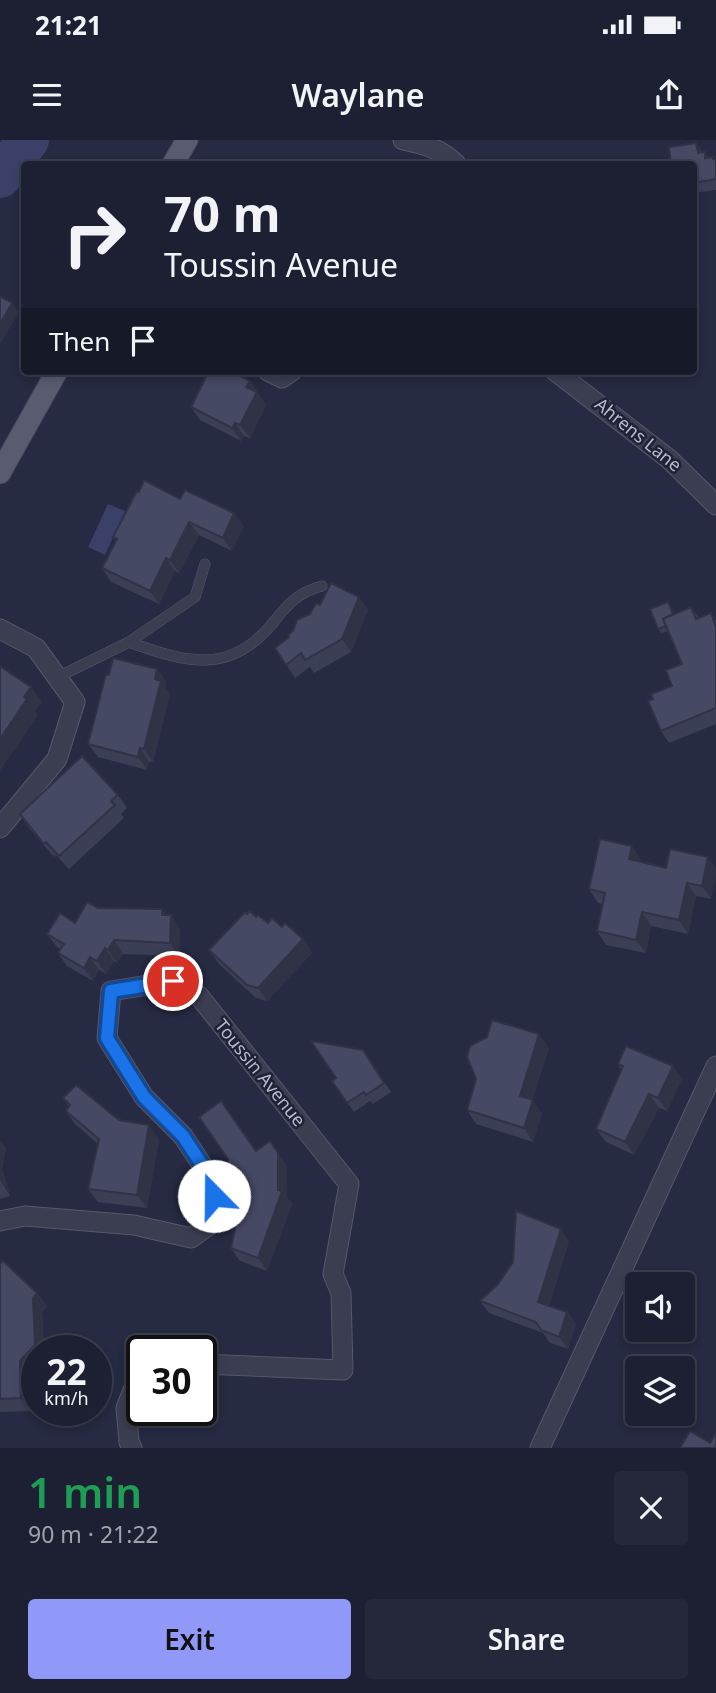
<!DOCTYPE html>
<html lang="en">
<head>
<meta charset="utf-8">
<style>
	:root { --surface:#1c2032; --page:#25283a; --text:#f1f3f6; --muted:#a0a3ac; --line:#3a3e4d; --accent:#9099f8 }
	body { margin:0; font-family:"Noto Sans",sans-serif; background:var(--page); color:var(--text); height:100vh; display:flex; flex-direction:column; font-size:26px; white-space:nowrap }
	* { box-sizing:border-box; margin:0 }
	p { font-size:23px; color:var(--muted) }
	.icon { flex:none; width:38px; height:38px; fill:none; stroke:currentColor; stroke-width:2; stroke-linecap:round; stroke-linejoin:round }
	.map { position:relative; height:1308px; overflow:hidden }
	.sheet { display:flex; flex-direction:column; background:var(--surface); flex:1 }
	.sheet>* { flex:none }
	.guide { position:absolute; left:21px; top:21px; width:676px; height:214px; border-radius:7px; box-shadow:0 4px 10px #0003,0 0 0 2px var(--line); background:#1c2032; color:var(--text); overflow:hidden }
	.buttons { position:absolute; left:625px; top:1132px; display:grid; gap:14px }
	.buttons a { display:grid; place-items:center; width:70px; height:70px; border-radius:7px; background:var(--surface); box-shadow:0 4px 10px #0003,0 0 0 2px var(--line); font-size:35px }
	.speed { position:absolute; left:21px; top:1195px; display:flex; gap:14px; font-size:35px; font-weight:700; text-align:center }
	.speed>* { display:grid; place-content:center; width:91px; height:91px; border-radius:50%; background:var(--surface); box-shadow:0 4px 10px #0003,0 0 0 2px var(--line); line-height:1 }
	.speed small { font-size:18px; font-weight:400 }
	.speed .limit { border:4px solid #111; border-radius:10px; background:#fff; color:#111 }
	.pin { position:absolute; display:grid; place-items:center; width:60px; height:60px; color:#fff; margin:-30px; border:4px solid #fff; border-radius:50%; box-shadow:0 2px 7px #0007 }
	.me { position:absolute; width:77px; margin:-38px; rotate:338deg; stroke-linejoin:round; filter:drop-shadow(0 0 5px #0008) }
	.turn { display:flex; align-items:center; gap:24px; height:147px; padding:0 28px; font-size:32px }
	.turn .icon { width:91px; height:91px; stroke-width:2.5 }
	.turn b { display:block; font-size:49px; line-height:60px }
	.then { display:flex; align-items:center; height:66px; padding:0 28px; background:#0003; gap:14px; font-size:26px }
	.round { display:grid; place-items:center; flex:none; width:74px; height:74px; border-radius:7px; background:var(--page) }
	.head { display:flex; align-items:center; justify-content:space-between; height:119px; padding:0 28px }
	h1 { font-size:42px; font-weight:600; line-height:52px; color:#1e9e55 }
	.action { display:flex; gap:14px; margin-top:auto; padding:14px 28px }
	.action a { flex:1; height:80px; border-radius:7px; background:var(--accent); color:#111; font-size:28px; font-weight:600; line-height:80px; text-align:center }
	.action a+a { background:var(--page); color:var(--text) }
	.status { display:flex; justify-content:space-between; align-items:center; height:49px; padding:0 35px; background:var(--surface); direction:ltr }
	.status svg { height:19px; fill:currentColor }
	header { display:flex; justify-content:space-between; align-items:center; height:91px; padding:0 28px; background:var(--surface); font-size:32px; font-weight:600 }
	.map>svg:first-child { display:block }
	.water { fill:#3a4068 }
	.lines { fill:none; stroke-linecap:round; stroke-linejoin:round }
	.river { stroke:#3a4068; stroke-width:42 }
	.lane-casing { stroke:#56586c; stroke-width:11 }
	.street-casing { stroke:#56586c; stroke-width:21 }
	.primary-casing { stroke:#44465b; stroke-width:23 }
	.lane { stroke:#3b3d51; stroke-width:10 }
	.street { stroke:#3b3d51; stroke-width:19 }
	.primary { stroke:#595c71; stroke-width:21 }
	.wall { fill:#3b3f56 }
	.shaded-wall { fill:#303346 }
	.building { fill:#454964; stroke:#303346; stroke-width:2 }
	.route-casing { stroke:#114b97; stroke-width:18 }
	.route { stroke:#1a73e8; stroke-width:12 }
	.labels { text-anchor:middle; stroke-width:5; stroke-linejoin:round; paint-order:stroke }
	.street-label { font-size:18px; fill:#b8b9cb; stroke:#1f2237 }
</style>
</head>
<body>
<div class="status"><b>21:21</b><svg viewBox="0 0 49 12"><path d="M0 12V9h3v3zM5 12V6h3v6zM10 12V3h3v9zM15 12V0h3v12zM26 1h20v11H26zM47 4h2v5h-2z"/></svg></div>
<header><svg class="icon" aria-label="menu" viewBox="0 0 24 24"><path d="M4 6h16M4 12h16M4 18h16"/></svg>Waylane<svg class="icon" aria-label="share" viewBox="0 0 24 24"><path d="M12 15V3M7 8l5-5 5 5M5 13v7h14v-7"/></svg></header>
<div class="map">
<svg width="716" height="1308" viewBox="0 0 716 1308">
	<rect width="100%" height="100%" fill="#262a42"/>
	<polygon class="water" points="108,364 125,371 105,415 88,407"/>
	<g class="lines">
		<polyline class="river" points="0,37 28,0"/>
		<g class="lane-casing">
			<g id="lane">
				<polyline points="129,502 195,457 205,424"/>
				<path d="M58 537 129 502C184 522 229 536 272 484 287 465 298 452 322 446"/>
			</g>
		</g>
		<g class="street-casing">
			<g id="street">
				<path d="M403 0C424 4 441 9 456 24"/>
				<polyline points="268,231 282,238 292,231"/>
				<polyline points="555,231 669,319 716,365"/>
				<polyline points="0,489 36,508 75,562 57,619 0,688"/>
				<polyline points="0,1081 25,1076 134,1085 191,1098 220,1077 208,1034 183,996 144,957 107,898 111,851 173,841 199,856 349,1044 333,1134 341,1153 343,1230 201,1224"/>
				<polyline points="132,1308 129,1302 126,1268 137,1240 142,1238"/>
				<polyline points="540,1308 716,926"/>
			</g>
		</g>
		<g class="primary-casing">
			<g id="primary">
				<polyline points="173,24 187,0"/>
				<polyline points="0,333 57,231"/>
			</g>
		</g>
		<use href="#lane" class="lane"/>
		<use href="#street" class="street"/>
		<use href="#primary" class="primary"/>
	</g>
	<g class="wall">
		<polygon points="703,12 708,17 713,17 716,20 716,50 693,53 693,24"/>
		<polygon points="250,241 266,265 250,298 244,296 241,301 200,280 191,267"/>
		<polygon points="139,352 180,359 244,386 232,411 199,395 179,433 175,431 159,464 111,442 102,428 116,400 113,397"/>
		<polygon points="668,462 675,474 691,467 699,478 716,480 716,584 669,603 661,591 653,559 672,546 682,524 668,491 661,493 658,489"/>
		<polygon points="320,465 368,470 351,512 314,533 310,527 295,538 275,508 289,497 310,474"/>
		<polygon points="157,529 166,542 165,547 170,554 153,622 149,622 147,630 98,617 88,604"/>
		<polygon points="118,655 127,668 121,674 124,678 69,729 56,715 54,717 29,688 20,674"/>
		<polygon points="708,717 711,759 696,756 688,794 651,786 646,813 606,805 597,791 603,764 598,763 589,749 641,720 641,722 666,728"/>
		<polygon points="98,768 166,775 180,788 179,816 123,814 117,823 114,821 106,834 99,830 93,841 67,826 58,813 60,809 57,807 47,794 75,783"/>
		<polygon points="247,774 256,777 268,783 282,787 303,799 312,813 267,861 256,858 219,824 209,810"/>
		<polygon points="549,908 532,960 542,974 533,1002 476,984 467,970"/>
		<polygon points="363,910 391,952 373,964 370,961 354,972 332,941 336,938"/>
		<polygon points="618,924 682,939 667,971 659,968 634,1015 606,1002 596,989 621,929"/>
		<polygon points="63,958 119,980 159,999 147,1068 98,1062 88,1049 98,1004 75,984 66,971 69,967"/>
		<polygon points="0,1000 6,1008 2,1029 10,1056 0,1059"/>
		<polygon points="256,1011 287,1026 287,1057 292,1064 267,1131 240,1121 231,1108 237,1080 237,1050 229,1038"/>
		<polygon points="569,1101 549,1166 567,1172 576,1184 568,1209 550,1203 543,1193 489,1173 480,1161"/>
		<polygon points="0,1124 37,1153 47,1167 42,1172 44,1211 37,1211 30,1235 31,1271 0,1272"/>
	</g>
	<g class="shaded-wall">
		<polygon points="696,3 703,12 698,13"/>
		<polygon points="12,163 19,172 0,204 0,184"/>
		<polygon points="250,241 266,265 250,298 240,285 246,247"/>
		<polygon points="235,283 244,296 241,301 232,288"/>
		<polygon points="234,373 244,386 232,411 223,398"/>
		<polygon points="189,382 199,395 179,433 170,420"/>
		<polygon points="166,418 175,431 159,464 150,451"/>
		<polygon points="359,457 368,470 351,512 342,499"/>
		<polygon points="157,529 166,542 165,547 170,554 153,622 144,609"/>
		<polygon points="31,547 42,562 35,571 38,575 0,631 0,599 24,557"/>
		<polygon points="140,608 149,622 147,630 138,617"/>
		<polygon points="632,706 641,720 638,733 629,719"/>
		<polygon points="708,717 716,728 716,737 711,759 702,746"/>
		<polygon points="687,743 696,756 688,794 679,780"/>
		<polygon points="162,769 171,781 171,775 180,788 179,816 170,803 162,775"/>
		<polygon points="642,772 651,786 646,813 636,800"/>
		<polygon points="303,799 312,813 267,861 258,848"/>
		<polygon points="114,800 123,814 117,823 108,810"/>
		<polygon points="105,808 114,821 106,834 97,821"/>
		<polygon points="90,817 99,830 93,841 84,828"/>
		<polygon points="539,894 549,908 529,970 520,956"/>
		<polygon points="673,926 682,939 667,971 658,958"/>
		<polygon points="649,954 659,968 634,1015 625,1002"/>
		<polygon points="533,960 542,974 533,1002 524,988"/>
		<polygon points="149,985 159,999 147,1068 137,1055"/>
		<polygon points="0,1000 6,1008 2,1029 10,1056 0,1040"/>
		<polygon points="278,1013 287,1026 287,1057 292,1064 267,1131 258,1118 278,1050"/>
		<polygon points="561,1089 569,1101 547,1174 538,1162"/>
		<polygon points="37,1153 47,1167 42,1172 44,1211 37,1211 37,1226 30,1235 31,1271 21,1258 20,1221 33,1158"/>
		<polygon points="567,1172 576,1184 568,1209 559,1197"/>
	</g>
	<g class="building">
		<polygon points="696,3 698,13 705,12 705,18 713,17 713,19 716,20 716,39 693,43 693,24 671,24 669,7"/>
		<polygon points="0,156 12,163 0,184"/>
		<polygon points="209,231 231,231 250,241 246,247 257,252 240,285 235,283 232,288 191,267"/>
		<polygon points="144,340 180,359 185,350 234,373 223,398 189,382 170,420 166,418 150,451 102,428 117,399 113,397 137,351 139,352"/>
		<polygon points="331,443 359,457 342,499 305,520 301,513 286,525 275,508 289,497 288,495 293,491 297,480 310,474 316,463 320,465"/>
		<polygon points="668,462 673,474 663,479 666,486 658,489 650,469"/>
		<polygon points="691,467 696,479 711,473 716,487 716,568 661,591 648,561 653,559 651,554 672,546 666,530 682,524 663,479"/>
		<polygon points="113,518 157,529 155,539 161,541 144,609 140,608 138,617 88,604 106,534 109,535"/>
		<polygon points="0,526 31,547 24,557 27,559 0,599"/>
		<polygon points="82,616 118,655 111,661 115,665 59,716 46,702 44,704 20,674"/>
		<polygon points="600,699 632,706 629,719 666,728 670,709 708,717 702,746 687,743 679,780 642,772 636,800 597,791 605,753 589,749"/>
		<polygon points="87,762 98,768 162,769 162,775 171,775 170,803 114,800 108,810 105,808 97,821 90,817 84,828 58,813 64,804 47,794 60,773 75,783"/>
		<polygon points="250,771 256,777 258,775 268,783 272,778 282,787 285,783 303,799 258,848 247,845 209,810 245,772 247,774"/>
		<polygon points="492,880 539,894 520,956 533,960 524,988 467,970 476,939 467,917 470,906 487,897"/>
		<polygon points="311,901 363,910 384,943 366,955 364,952 347,963 332,941 336,938"/>
		<polygon points="626,906 673,926 658,958 649,954 625,1002 596,989 623,926 618,924"/>
		<polygon points="76,945 119,980 149,985 137,1055 88,1049 99,999 66,971 70,965 63,958"/>
		<polygon points="221,961 256,1011 270,1001 278,1013 278,1050 282,1051 258,1118 231,1108 237,1080 237,1038 229,1038 228,1019 199,977"/>
		<polygon points="516,1071 561,1089 538,1162 567,1172 559,1197 541,1190 536,1182 480,1161 498,1144 513,1122"/>
		<polygon points="3,1121 37,1153 33,1158 35,1205 20,1221 21,1258 0,1259 0,1124"/>
		<polygon points="690,1291 710,1303 716,1293 716,1308 680,1308"/>
	</g>
	<g class="lines">
		<g class="route-casing">
			<polyline id="route" points="173,841 111,851 107,898 144,957 183,996 208,1034 214,1056"/>
		</g>
		<use href="#route" class="route"/>
	</g>
	<g class="labels">
		<g class="street-label">
			<text transform="translate(638 295) rotate(39)" y="6">Ahrens Lane</text>
			<text transform="translate(260 933) rotate(51)" y="6">Toussin Avenue</text>
		</g>
	</g>
</svg>
<div class="buttons">
<a><svg class="icon" aria-label="sound" viewBox="0 0 24 24"><path d="M4 9h4l5-4v14l-5-4H4zM17 9q2 3 0 6"/></svg></a>
<a><svg class="icon" aria-label="layers" viewBox="0 0 24 24"><path d="M12 4l9 5-9 5-9-5zM3 14l9 5 9-5"/></svg></a>
</div>
<div class="speed"><div>22<small>km/h</small></div><div class="limit">30</div></div>
<div class="pin" style="left:173px;top:841px;background:#d93025"><svg class="icon" aria-label="arrive" viewBox="0 0 24 24"><path d="M6 21V4h12l-3 4 3 4H6"/></svg></div>
<svg class="me" style="left:214px;top:1056px" viewBox="-20 -20 40 40"><circle r="19" fill="#fff"/><path d="M0-13L10 11 0 6-10 11z" fill="#1a73e8"/></svg>
<div class="guide">
<div class="turn"><svg class="icon" aria-label="right" viewBox="0 0 24 24"><path d="M7 20v-9h11M14 6l5 5-5 5"/></svg><div><b>70 m</b>Toussin Avenue</div></div>
<div class="then">Then<svg class="icon" aria-label="arrive" viewBox="0 0 24 24"><path d="M6 21V4h12l-3 4 3 4H6"/></svg></div>
</div>
</div>
<section class="sheet">
<div class="head"><div><h1>1 min</h1><p>90 m · 21:22</p></div><a class="round"><svg class="icon" aria-label="close" viewBox="0 0 24 24"><path d="M6 6l12 12M18 6L6 18"/></svg></a></div>
<div class="action"><a>Exit</a><a>Share</a></div>
</section>
</body>
</html>
